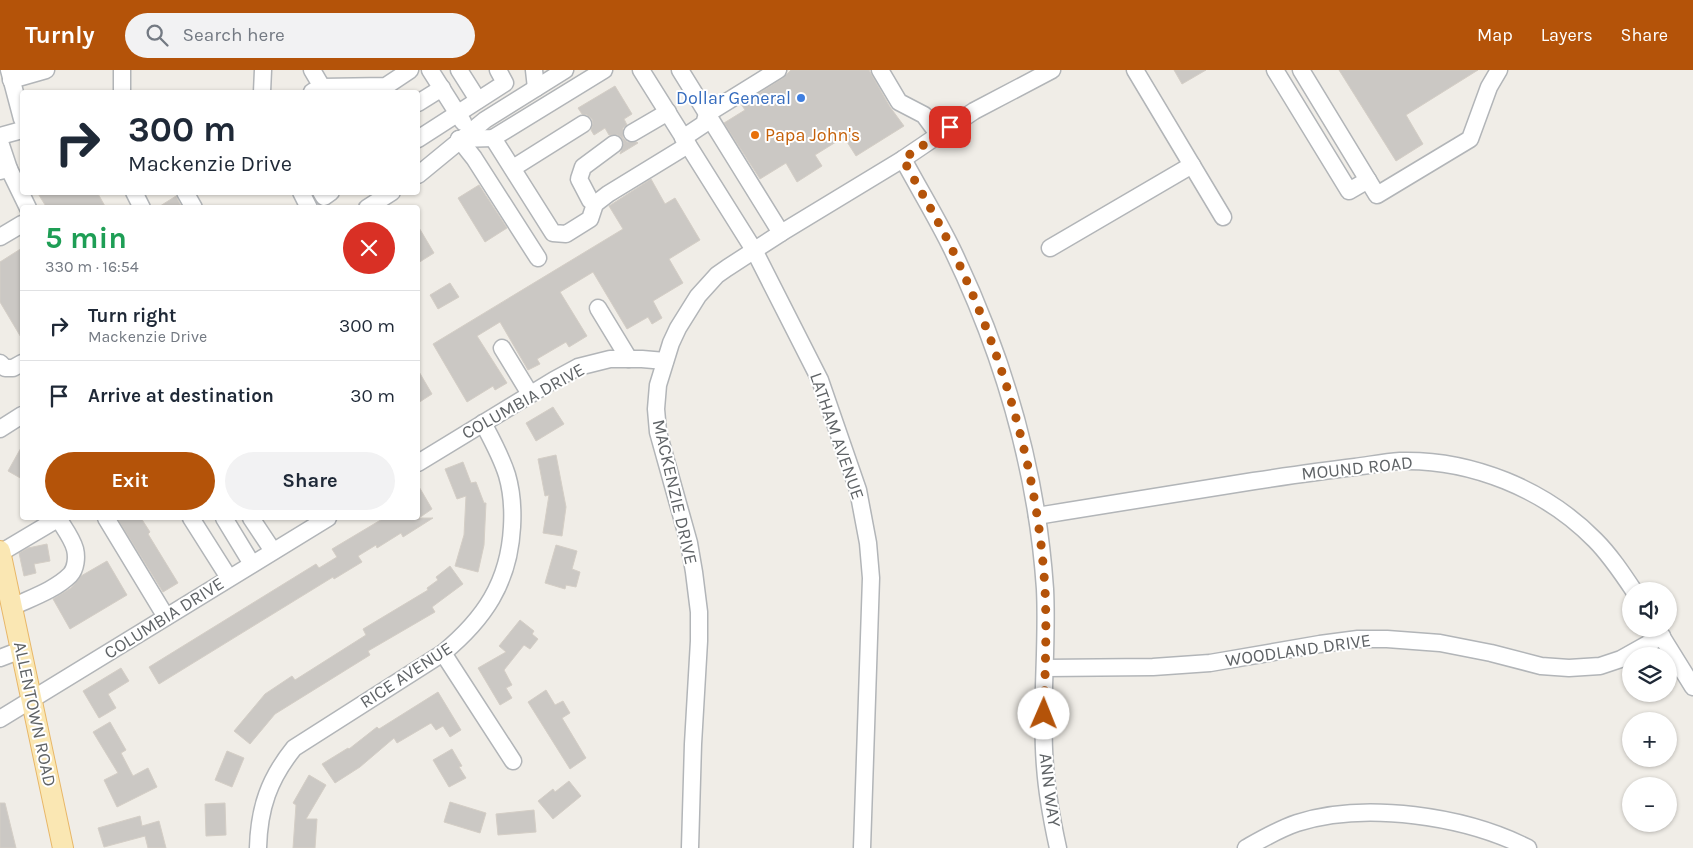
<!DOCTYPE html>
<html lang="en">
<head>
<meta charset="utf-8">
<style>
	:root { --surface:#fff; --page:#f2f2f3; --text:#1f2937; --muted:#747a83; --line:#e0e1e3; --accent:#b45309 }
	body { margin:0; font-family:Karla,sans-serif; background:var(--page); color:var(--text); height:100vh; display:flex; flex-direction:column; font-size:19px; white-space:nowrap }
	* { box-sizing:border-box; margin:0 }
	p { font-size:16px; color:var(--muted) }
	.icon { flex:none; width:28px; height:28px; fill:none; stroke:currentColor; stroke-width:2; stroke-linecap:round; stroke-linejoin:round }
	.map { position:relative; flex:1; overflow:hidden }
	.sheet { position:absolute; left:20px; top:135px; width:400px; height:315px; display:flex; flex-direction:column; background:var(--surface); border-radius:5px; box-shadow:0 1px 4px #0004 }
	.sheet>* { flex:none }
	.banner { position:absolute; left:20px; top:20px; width:400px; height:105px; border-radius:5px; box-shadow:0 1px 4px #0004; background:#fff; color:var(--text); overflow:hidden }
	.tools { position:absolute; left:1622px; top:512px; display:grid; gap:10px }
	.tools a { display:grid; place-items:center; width:55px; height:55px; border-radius:50%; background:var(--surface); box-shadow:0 1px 4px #0004; font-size:25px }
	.pin { position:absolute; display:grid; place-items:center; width:42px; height:42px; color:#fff; margin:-21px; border-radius:10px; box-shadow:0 2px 8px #0006 }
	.me { position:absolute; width:55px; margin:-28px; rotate:1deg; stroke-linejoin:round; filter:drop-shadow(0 0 4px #0008) }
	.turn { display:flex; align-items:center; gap:18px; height:105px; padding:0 25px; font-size:22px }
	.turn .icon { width:65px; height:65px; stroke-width:2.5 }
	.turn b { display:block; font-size:35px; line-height:42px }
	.round { display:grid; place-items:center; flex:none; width:52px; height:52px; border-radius:26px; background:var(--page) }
	.headline { display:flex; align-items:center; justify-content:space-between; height:85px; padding:0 25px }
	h1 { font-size:30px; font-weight:700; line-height:38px; color:#1e9e55 }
	.primary-button { display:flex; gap:10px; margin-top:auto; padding:10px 25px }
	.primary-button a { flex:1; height:58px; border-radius:30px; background:var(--accent); color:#fff; font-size:20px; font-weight:700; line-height:58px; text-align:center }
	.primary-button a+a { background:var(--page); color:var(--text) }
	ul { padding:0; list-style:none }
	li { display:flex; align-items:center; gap:15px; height:70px; padding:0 25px; border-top:1px solid var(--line) }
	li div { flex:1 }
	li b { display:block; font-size:19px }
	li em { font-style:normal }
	header { display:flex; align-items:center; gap:30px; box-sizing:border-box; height:70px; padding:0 25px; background:var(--accent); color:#fff }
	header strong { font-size:24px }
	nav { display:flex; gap:28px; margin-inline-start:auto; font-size:18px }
	.search { width:350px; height:45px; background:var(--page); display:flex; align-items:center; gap:12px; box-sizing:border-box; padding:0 18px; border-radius:28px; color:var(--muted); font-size:19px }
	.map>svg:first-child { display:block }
	.building { fill:#cbc8c4; stroke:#d4cec6 }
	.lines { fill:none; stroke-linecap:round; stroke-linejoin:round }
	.minor-casing { stroke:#b2b5b8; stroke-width:19 }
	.major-casing { stroke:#e8b768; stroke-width:22 }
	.minor { stroke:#fff; stroke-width:16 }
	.major { stroke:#fae7b3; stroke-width:20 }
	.route { stroke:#b45309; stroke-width:9; stroke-dasharray:0 16.2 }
	.shop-dot { fill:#3f7fe0; stroke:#fff; stroke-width:2 }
	.food-dot { fill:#e8710a; stroke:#fff; stroke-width:2 }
	.labels { text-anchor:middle; stroke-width:4; stroke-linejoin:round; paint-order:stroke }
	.shop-label { font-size:18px; fill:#366cbe; stroke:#fff; text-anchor:end }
	.food-label { font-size:18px; fill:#c56008; stroke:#fff; text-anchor:start }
	.street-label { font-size:18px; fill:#5f6366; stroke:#fff }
</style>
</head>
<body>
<header>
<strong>Turnly</strong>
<div class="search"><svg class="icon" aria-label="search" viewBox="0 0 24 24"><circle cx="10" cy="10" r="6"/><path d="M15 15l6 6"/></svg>Search here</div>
<nav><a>Map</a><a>Layers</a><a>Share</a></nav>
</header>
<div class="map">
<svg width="1693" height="778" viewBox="0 0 1693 778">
	<rect width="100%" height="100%" fill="#f0ede7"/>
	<g class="building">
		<polygon points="791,0 869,0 890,37 904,56 856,86 844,67 815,85 822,96 797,112 786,93 760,109 724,53 745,40 741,34 783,8"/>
		<polygon points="1174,0 1206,0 1182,14"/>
		<polygon points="1339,0 1478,0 1406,45 1423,74 1396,91"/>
		<polygon points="615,16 632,44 624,49 627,55 623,58 623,68 627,72 637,72 638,73 620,84 624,73 622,68 618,65 609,65 605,58 594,65 591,60 593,54 592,49 587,45 582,44 578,38"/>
		<polygon points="651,109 665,134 675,128 700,170 669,189 683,213 653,231 662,248 652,254 648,247 627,259 593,202 560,222 587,266 569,277 566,272 537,289 540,294 528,300 500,252 477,266 507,313 495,320 493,316 467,332 433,274 623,159 609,136"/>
		<polygon points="479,115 507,158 485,172 458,128"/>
		<polygon points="37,122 97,122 106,138 47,138"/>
		<polygon points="176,126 182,138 157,138"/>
		<polygon points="418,156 434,183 418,193"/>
		<polygon points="22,178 22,269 0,232 0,192"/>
		<polygon points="450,213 459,227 438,239 430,225"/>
		<polygon points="418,300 432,324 418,333"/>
		<polygon points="553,337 564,354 536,371 526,353"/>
		<polygon points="22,376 22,409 8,401"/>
		<polygon points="556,385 566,437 562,466 543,463 549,425 545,426 538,389"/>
		<polygon points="463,392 471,413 476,412 484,433 486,433 484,475 478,502 455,496 464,465 466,426 457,429 445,399"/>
		<polygon points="418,415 432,439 419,448 433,448 403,467 401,463 377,478 376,475 358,486 362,492 334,509 333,507 159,614 149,597 316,494 319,498 337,487 332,479 384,448 418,448"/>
		<polygon points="117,448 141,448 150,462 148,464 178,513 163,522"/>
		<polygon points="47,474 50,491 34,494 36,503 24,506 19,483 28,478"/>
		<polygon points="556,475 577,481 572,499 580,502 576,517 566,515 565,519 545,513"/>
		<polygon points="107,491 127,525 70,559 53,529 71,518 81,506"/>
		<polygon points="450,496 463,514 432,537 435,542 368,581 370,585 275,644 250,674 234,661 265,624 292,606 295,610 366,565 363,559 428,520 427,518 438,510 436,507"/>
		<polygon points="520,550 534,561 532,564 538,569 530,579 524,575 504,600 512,615 506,618 512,628 500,635 478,598 506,582 499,576"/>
		<polygon points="121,598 129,611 108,624 116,638 99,648 83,621"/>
		<polygon points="546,620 555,635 563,631 570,643 562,648 586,688 570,699 528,632"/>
		<polygon points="438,622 461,660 450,667 443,656 436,660 431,653 397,673 394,668 360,697 335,713 322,694 348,678 349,679 377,657 379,659"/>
		<polygon points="110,652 126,680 121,683 133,706 148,698 157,717 117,737 104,710 118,703 93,662"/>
		<polygon points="452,679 462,696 459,697 466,708 449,717 433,690"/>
		<polygon points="227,681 244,688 232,717 215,710"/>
		<polygon points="309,705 326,715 306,749 317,749 315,778 293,778 296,735 293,733"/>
		<polygon points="569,711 581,726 553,749 538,731 553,719 555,722"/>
		<polygon points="450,732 486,743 480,763 444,752"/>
		<polygon points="0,733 5,733 16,778 0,778"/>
		<polygon points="225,733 226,765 206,766 205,734"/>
		<polygon points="534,740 536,762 498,765 496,744"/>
		<polygon points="140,746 142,756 159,751 166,778 148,778 145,766 104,777 98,758"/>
	</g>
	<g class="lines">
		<g class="minor-casing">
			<g id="minor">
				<polyline points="9,0 22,49"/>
				<polyline points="312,0 322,17"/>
				<polyline points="430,0 463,52"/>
				<polyline points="459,0 478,30"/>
				<polyline points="534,0 536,18"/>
				<polyline points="641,0 754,180 820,310 858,420 868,473 871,508 862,778"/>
				<polyline points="680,0 781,163"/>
				<polyline points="880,0 899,32 924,45 938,64"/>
				<polyline points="1135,0 1223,147"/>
				<polyline points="1275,0 1349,121 1368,110"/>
				<polyline points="1301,0 1377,125 1470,69 1489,17 1499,0"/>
				<polyline points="11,10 46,0"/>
				<polyline points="122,22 122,0"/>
				<polyline points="262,22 263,0"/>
				<polyline points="312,22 322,17 386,16 410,0"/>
				<polyline points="418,33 442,18"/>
				<polyline points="632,63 668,42"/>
				<polyline points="0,66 22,60"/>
				<polyline points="493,68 553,163 566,164 590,149 595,134 608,124 688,75"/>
				<polyline points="683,68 704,54 707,44 778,0"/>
				<polyline points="418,69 505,13 498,0"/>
				<polyline points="459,69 493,68 604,0"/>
				<polyline points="459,69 474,88 538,188"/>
				<polyline points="0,72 9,99 0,101"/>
				<path d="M903 89C919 119 937 148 952 179 1003 285 1037 401 1045 519 1048 578 1040 637 1045 696 1047 724 1052 751 1058 778"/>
				<polyline points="513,98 583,54"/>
				<polyline points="9,99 28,138"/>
				<polyline points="418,105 485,50 565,0"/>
				<polyline points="134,122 142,138"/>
				<polyline points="185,122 194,138"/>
				<polyline points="301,122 309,138"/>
				<polyline points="321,122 324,127 331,122"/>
				<polyline points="595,134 590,130 579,109 583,97 614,74"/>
				<polyline points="367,138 392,122"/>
				<polyline points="0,167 22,154"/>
				<polyline points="1050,178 1192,95"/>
				<polyline points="598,238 629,289"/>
				<polyline points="502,278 530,324"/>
				<polyline points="0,293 5,298 13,298 22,293"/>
				<polyline points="0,359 22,345"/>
				<polyline points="418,393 554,310 578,297 610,289 642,289 665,291"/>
				<path d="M1037 446C1109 434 1181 423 1254 411 1287 406 1321 401 1355 397 1370 395 1385 392 1400 391 1471 389 1545 419 1595 470 1610 485 1622 503 1634 521"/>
				<polyline points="106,448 166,547"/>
				<polyline points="191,448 229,508"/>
				<polyline points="224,448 252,494"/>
				<polyline points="251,448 273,481"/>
				<polyline points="0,483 59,448"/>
				<path d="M12 537C31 528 55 520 70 505 76 499 77 487 75 479 72 468 64 458 58 448"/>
				<polyline points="1657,559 1693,617"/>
				<polyline points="443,583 513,691"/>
				<polyline points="0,588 21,580"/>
				<polyline points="1045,598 1153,597 1210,593 1320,574 1358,569 1387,569 1440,573 1491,583 1541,596 1569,598 1600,596 1621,589 1662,566"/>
				<polyline points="0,649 328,448"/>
				<path d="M258 778C259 738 269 709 294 678L443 583C484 549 509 513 512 457 513 440 512 422 507 405 501 386 492 370 483 353"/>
				<polyline points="690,778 693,674 699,571 699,542 694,502 689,473 658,362 656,339 658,315 671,273 678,258 698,226 717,205 727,198 781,163 903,89 974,41 1052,0"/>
				<path d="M1246 778C1262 769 1279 759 1297 753 1365 731 1465 746 1528 778"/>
			</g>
		</g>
		<g class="major-casing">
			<polyline id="major" points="0,481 63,778"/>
		</g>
		<use href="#minor" class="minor"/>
		<use href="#major" class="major"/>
	</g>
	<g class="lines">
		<path class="route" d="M950 57 903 89C919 119 937 148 952 179 1003 285 1038 401 1045 519 1047 561 1045 603 1044 644"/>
	</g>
	<circle class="shop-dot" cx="801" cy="28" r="5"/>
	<circle class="food-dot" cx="755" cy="65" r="5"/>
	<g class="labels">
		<g class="shop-label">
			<text x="791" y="34">Dollar General</text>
		</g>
		<g class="food-label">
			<text x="765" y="71">Papa John's</text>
		</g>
		<g class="street-label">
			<text transform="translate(523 331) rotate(-29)" y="6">COLUMBIA DRIVE</text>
			<text transform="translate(837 366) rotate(71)" y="6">LATHAM AVENUE</text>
			<text transform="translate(1357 398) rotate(-6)" y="6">MOUND ROAD</text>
			<text transform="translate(675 422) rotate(77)" y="6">MACKENZIE DRIVE</text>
			<text transform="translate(164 548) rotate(-32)" y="6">COLUMBIA DRIVE</text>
			<text transform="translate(1298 580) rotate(-8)" y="6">WOODLAND DRIVE</text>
			<text transform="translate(406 605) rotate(-33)" y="6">RICE AVENUE</text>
			<text transform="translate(35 644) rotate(78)" y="6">ALLENTOWN ROAD</text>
			<text transform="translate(1050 720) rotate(83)" y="6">ANN WAY</text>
		</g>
	</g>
</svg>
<div class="tools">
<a><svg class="icon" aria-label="sound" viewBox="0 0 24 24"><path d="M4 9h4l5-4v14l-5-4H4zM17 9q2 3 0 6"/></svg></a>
<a><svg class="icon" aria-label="layers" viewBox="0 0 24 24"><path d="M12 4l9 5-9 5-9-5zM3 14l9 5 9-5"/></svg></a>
<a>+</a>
<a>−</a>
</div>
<div class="pin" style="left:950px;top:57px;background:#d93025"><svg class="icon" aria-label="arrive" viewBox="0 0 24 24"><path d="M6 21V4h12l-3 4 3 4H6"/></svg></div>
<svg class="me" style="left:1044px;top:644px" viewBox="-20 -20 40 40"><circle r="19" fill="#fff"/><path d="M0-13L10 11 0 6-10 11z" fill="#b45309"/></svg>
<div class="banner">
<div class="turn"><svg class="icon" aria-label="right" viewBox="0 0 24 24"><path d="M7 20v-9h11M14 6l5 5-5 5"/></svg><div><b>300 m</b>Mackenzie Drive</div></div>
</div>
<section class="sheet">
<div class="headline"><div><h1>5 min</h1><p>330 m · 16:54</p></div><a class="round" style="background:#d93025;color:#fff"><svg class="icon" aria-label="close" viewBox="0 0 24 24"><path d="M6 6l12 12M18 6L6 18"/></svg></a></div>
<ul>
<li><svg class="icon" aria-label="right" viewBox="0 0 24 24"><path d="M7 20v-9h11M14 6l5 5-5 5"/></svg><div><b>Turn right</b><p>Mackenzie Drive</p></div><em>300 m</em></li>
<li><svg class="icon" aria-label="arrive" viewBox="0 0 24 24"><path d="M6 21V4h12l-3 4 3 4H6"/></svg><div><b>Arrive at destination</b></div><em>30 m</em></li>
</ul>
<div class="primary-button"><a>Exit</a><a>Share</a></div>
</section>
</div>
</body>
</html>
